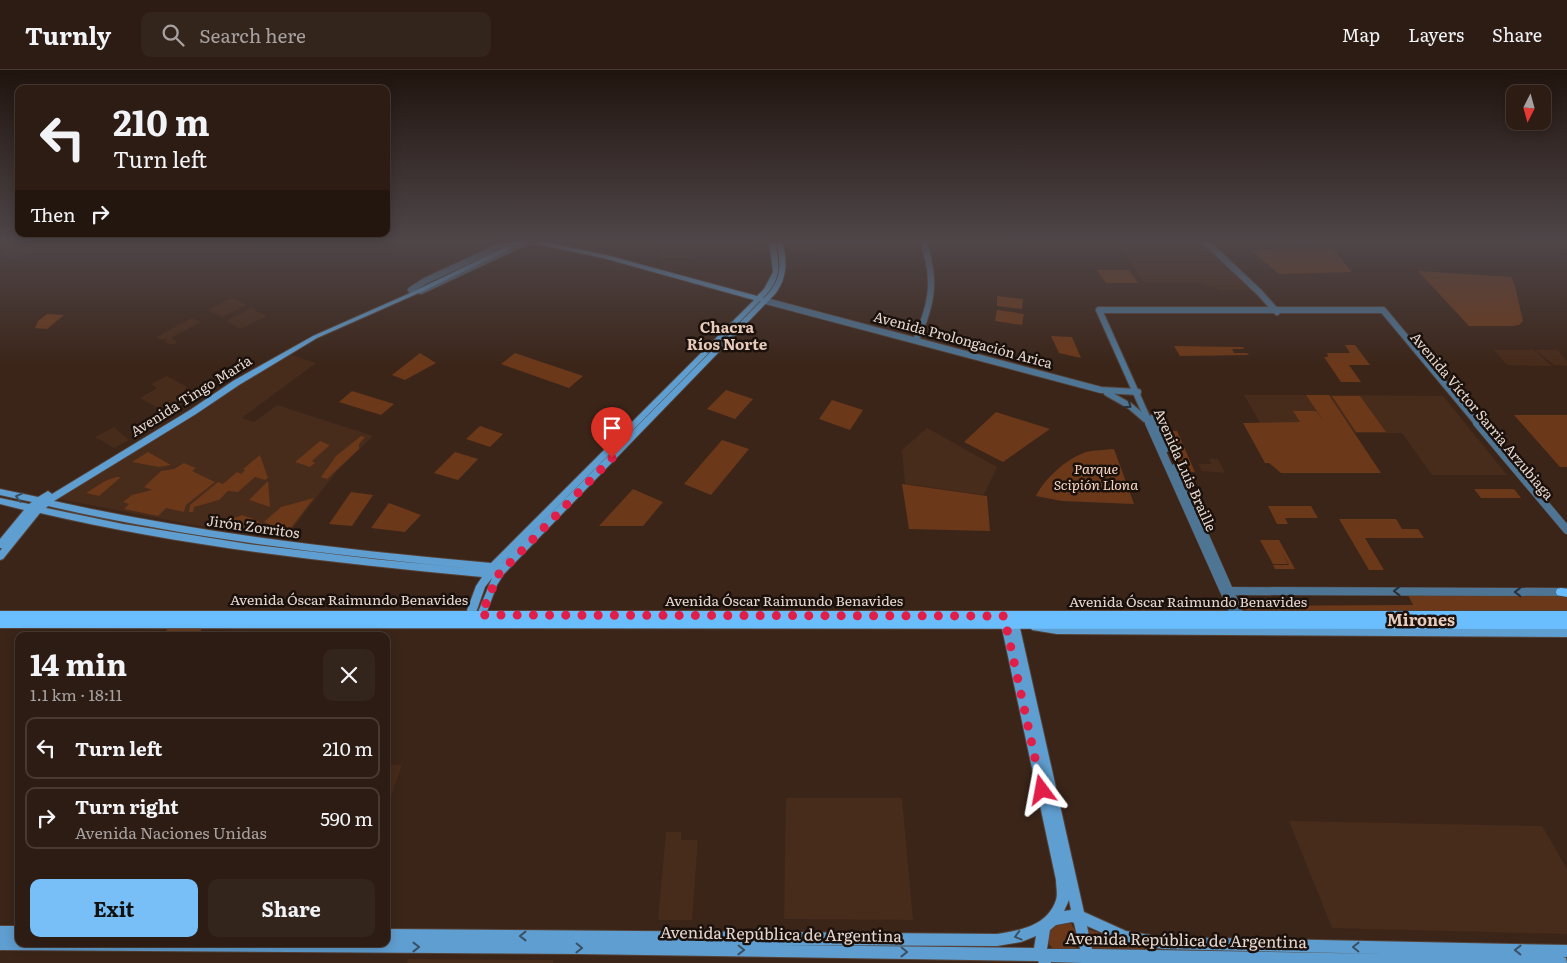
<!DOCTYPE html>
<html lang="en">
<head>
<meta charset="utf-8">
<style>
	:root { --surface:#2c1c13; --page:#34251c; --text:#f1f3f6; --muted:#a6a1a0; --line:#483a33; --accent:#78bff7 }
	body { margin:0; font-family:Literata,serif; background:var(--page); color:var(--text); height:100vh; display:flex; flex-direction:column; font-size:19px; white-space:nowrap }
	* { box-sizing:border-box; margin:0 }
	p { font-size:16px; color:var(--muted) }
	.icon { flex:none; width:28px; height:28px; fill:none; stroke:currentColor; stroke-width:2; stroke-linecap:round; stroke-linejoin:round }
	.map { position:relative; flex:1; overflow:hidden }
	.sheet { position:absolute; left:15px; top:562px; width:375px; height:315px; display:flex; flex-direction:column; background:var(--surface); border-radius:10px; box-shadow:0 2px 12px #0003,0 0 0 1px var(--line) }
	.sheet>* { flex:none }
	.banner { position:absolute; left:15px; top:15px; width:375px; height:152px; border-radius:10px; box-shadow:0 2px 12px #0003,0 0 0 1px var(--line); background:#2c1c13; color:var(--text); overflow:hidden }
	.needle { width:32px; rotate:186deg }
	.controls { position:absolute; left:1506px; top:15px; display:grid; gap:10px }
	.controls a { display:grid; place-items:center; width:45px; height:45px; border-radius:10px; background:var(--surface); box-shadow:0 2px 12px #0003,0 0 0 1px var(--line); font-size:25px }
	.pin { position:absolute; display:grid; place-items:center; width:42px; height:42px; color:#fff; margin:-51px -21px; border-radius:50% 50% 50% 0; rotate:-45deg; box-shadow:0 0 5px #0007 }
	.pin .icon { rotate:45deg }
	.me { position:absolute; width:55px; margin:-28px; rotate:347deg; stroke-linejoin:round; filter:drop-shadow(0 0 4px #0008) }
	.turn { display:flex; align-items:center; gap:18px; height:105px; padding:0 15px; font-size:22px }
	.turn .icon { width:65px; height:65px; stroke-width:2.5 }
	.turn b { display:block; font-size:35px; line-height:42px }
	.then { display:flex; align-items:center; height:48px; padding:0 15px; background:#0003; gap:10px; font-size:19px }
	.round { display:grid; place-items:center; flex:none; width:52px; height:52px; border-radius:10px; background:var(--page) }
	.headline { display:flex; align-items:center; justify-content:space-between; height:85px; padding:0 15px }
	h1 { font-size:30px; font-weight:700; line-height:38px }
	.action { display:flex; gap:10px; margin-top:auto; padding:10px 15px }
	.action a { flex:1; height:58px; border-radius:10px; background:var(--accent); color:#111; font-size:20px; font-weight:700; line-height:58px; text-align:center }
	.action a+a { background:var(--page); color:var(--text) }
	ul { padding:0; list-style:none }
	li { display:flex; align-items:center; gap:15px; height:62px; margin:0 10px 8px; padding:0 5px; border:2px solid var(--line); border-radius:10px }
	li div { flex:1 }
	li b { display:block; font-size:19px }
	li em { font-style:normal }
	header { display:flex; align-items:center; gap:30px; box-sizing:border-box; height:70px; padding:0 25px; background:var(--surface); border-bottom:1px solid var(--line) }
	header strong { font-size:24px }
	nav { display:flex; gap:28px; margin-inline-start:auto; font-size:18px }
	.search { width:350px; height:45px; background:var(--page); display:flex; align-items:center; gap:12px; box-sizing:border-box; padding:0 18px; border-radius:10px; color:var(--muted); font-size:19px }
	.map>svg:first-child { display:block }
	.built { fill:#472b1b }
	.green { fill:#6b3819 }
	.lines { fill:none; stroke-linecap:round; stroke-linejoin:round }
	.tertiary-far1-casing { stroke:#564136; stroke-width:8 }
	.tertiary-casing { stroke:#564136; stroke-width:9 }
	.secondary-casing { stroke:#564136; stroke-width:2 }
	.primary-casing { stroke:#564136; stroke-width:2 }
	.tertiary-far1 { stroke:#4e7594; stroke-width:6 }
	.tertiary { stroke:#4e7594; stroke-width:8 }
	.secondary { fill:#5f9ed0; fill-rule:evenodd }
	.primary { fill:#6bbefe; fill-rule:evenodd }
	.oneway { stroke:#2a2f35 }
	.oneway2 { stroke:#3a5064 }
	.route { stroke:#e11d48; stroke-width:9; stroke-dasharray:0 16.2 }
	.labels { text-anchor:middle; stroke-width:5; stroke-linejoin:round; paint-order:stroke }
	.street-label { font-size:14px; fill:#e6d7cf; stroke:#1b110c }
	.park-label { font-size:14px; font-style:italic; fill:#f6d3c1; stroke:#1b110c }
	.neighbourhood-label { font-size:15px; font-weight:bold; fill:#e8cbbb; stroke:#1b110c }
	.quarter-label { font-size:16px; font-weight:bold; fill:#e8cbbb; stroke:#1b110c }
	.near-street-label { font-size:16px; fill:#e6d7cf; stroke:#1b110c }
</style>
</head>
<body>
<header>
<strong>Turnly</strong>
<div class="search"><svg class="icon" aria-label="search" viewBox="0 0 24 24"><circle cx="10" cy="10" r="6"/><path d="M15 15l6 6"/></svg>Search here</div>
<nav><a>Map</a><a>Layers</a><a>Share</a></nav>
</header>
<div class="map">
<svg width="1567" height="893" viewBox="0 0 1567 893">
	<rect width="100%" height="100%" fill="#3b2519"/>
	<g class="built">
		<polygon points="659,170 767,170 770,184 660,189"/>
		<polygon points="785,170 916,170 918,176 787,182"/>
		<polygon points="1115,170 1201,170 1211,183 1254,220 1217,220 1216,217 1208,217 1205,213 1145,213"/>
		<polygon points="12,176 35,176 21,188 0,187"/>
		<polygon points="232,228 246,235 223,247 208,240"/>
		<polygon points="251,238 267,246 240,259 226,251"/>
		<polygon points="192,248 201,252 171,268 178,272 172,275 165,272 167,270 165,269 162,270 156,267"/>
		<polygon points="1494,280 1534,280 1552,296 1507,295"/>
		<polygon points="1535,280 1558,280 1567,291 1567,296 1554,295"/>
		<polygon points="289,284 316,293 242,348 254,352 277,335 373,366 337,401 285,468 199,456 58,429 209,337 226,321"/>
		<polygon points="167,306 187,317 184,321 191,325 168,337 175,341 148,357 141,353 162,340 140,328 157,318 151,314"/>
		<polygon points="1244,325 1306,325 1325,353 1260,353"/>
		<polygon points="1329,325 1443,326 1507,405 1432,405 1402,363 1355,363"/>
		<polygon points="114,357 129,370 114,378 95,367"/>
		<polygon points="927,358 997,397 984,425 905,414 902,380"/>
		<polygon points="1209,389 1218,389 1225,403 1202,401 1198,394 1211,394"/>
		<polygon points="386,694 402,695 386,740"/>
		<polygon points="786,728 902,728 913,850 784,849"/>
		<polygon points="1289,751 1542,756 1567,799 1567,864 1332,858"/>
		<polygon points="666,762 681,762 681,770 698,770 692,850 658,850"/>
		<polygon points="408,889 553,890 553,893 407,893"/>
	</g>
	<g class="green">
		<polygon points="1293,177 1333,179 1352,202 1279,204 1252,181"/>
		<polygon points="1097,200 1129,200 1138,213 1106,213"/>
		<polygon points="1418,201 1511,207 1515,216 1523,251 1519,255 1513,256 1469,256"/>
		<polygon points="997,226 1023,229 1022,239 997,236"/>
		<polygon points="997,240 1024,244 1022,255 995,251"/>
		<polygon points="47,244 64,245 47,259 35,258 38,251"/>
		<polygon points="1051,266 1072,267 1081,288 1059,283"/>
		<polygon points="1345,275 1355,275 1370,295 1349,295 1361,312 1341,312 1324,287 1328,287 1327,283 1350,283"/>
		<polygon points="1174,276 1243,277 1244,279 1232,279 1234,283 1247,283 1249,285 1180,286"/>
		<polygon points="420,283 436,293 405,310 392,305"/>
		<polygon points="515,283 583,306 569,318 501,294"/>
		<polygon points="726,320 753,329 735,349 707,339"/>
		<polygon points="352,321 394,334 381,345 339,332"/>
		<polygon points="1306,325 1329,325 1381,403 1281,403 1269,393 1265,393 1243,353 1300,352 1293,341 1316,341 1324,352"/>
		<polygon points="1332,326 1360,326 1386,362 1356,362"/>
		<polygon points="832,330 863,340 850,360 819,349"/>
		<polygon points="996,342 1050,359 1003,392 964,372"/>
		<polygon points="1514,345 1567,345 1567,397 1560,397"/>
		<polygon points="480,356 503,364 490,377 466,369"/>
		<polygon points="1162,360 1177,361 1195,402 1178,402"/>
		<polygon points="361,366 365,367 359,374 359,379 327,409 321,407 336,386"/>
		<polygon points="722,370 749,379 711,425 684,414"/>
		<polygon points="320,371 330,375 312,391 315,393 310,397 295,392"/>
		<path d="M1114 379 1134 434 1062 431 1036 426C1045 408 1066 389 1086 382 1095 380 1105 380 1114 379Z"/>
		<polygon points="148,382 171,395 159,397 132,392"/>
		<polygon points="455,382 478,389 458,410 434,403"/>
		<polygon points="260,385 268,408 265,410 255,407 238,422 228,421 219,430 194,437 193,442 189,442 190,435 218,412 223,414 237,402 241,404 245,400 243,399"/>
		<polygon points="184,393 196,398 192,401 215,412 186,435 184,442 166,438 158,446 124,439 129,434 123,432 132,425 152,420 144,417 161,401 174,399"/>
		<polygon points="116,407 121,407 99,426 86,423 105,411"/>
		<polygon points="268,411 270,437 249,430"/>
		<polygon points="902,414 987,426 990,461 909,459"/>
		<polygon points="633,419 663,432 643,456 599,456"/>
		<polygon points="1474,419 1514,419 1521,428 1481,428"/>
		<polygon points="351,422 373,425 352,456 329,454"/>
		<polygon points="314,428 287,463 264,452 281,437"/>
		<polygon points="389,433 421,445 405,462 371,458"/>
		<polygon points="1268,436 1311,436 1318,448 1285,448 1288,454 1277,454"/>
		<polygon points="242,445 254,449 275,461 271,463 229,455 231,449"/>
		<polygon points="1339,449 1396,449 1402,459 1418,459 1424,468 1365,468 1384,500 1369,500"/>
		<polygon points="1260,470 1279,470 1295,499 1275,499 1273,495 1289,495 1280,478 1288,494 1273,494"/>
		<polygon points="1408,525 1567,526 1567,542 1243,543 1237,536 1413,535"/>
		<polygon points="168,558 202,558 199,564 179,566 179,564 164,564"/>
		<polygon points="1062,851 1071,853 1077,864 1076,878 1070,882 1054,880 1046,871 1048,862"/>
		<polygon points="1087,859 1142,877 1148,881 1091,879"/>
	</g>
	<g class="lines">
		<g class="tertiary-far1-casing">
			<g id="tertiary-far1">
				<polyline points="1204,170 1260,223 1277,242"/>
				<polyline points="411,220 425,211 514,170"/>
				<polyline points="421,221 530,170"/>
				<polyline points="766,231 1101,320 1138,322"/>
				<path d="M916 270C933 232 936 210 923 170"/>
				<polyline points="1107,323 1130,336 1145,349"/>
				<polyline points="1152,348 1155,354"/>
				<polyline points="1150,354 1099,240 1383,240 1478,354"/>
			</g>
		</g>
		<g class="tertiary-casing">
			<g id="tertiary">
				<polyline points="1149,353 1236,548"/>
				<polyline points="1154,353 1166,378"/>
				<polyline points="1477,353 1567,460"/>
				<polyline points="1175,398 1241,547"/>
				<polyline points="1229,521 1567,522"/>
			</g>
		</g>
		<g class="secondary-casing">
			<g id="secondary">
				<path d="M520 170 522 171V173L421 222 317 268 239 315 196 344 54 431C197 463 345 480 491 493L754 230 603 188 527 172 524 170H534L606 185 757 226 764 219 773 202 769 170H775C779 195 783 208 763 228H764C783 209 781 194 776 170H782C787 189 788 206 776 223L504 504 497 515 482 555 479 556 476 555 474 552 492 508 485 517 473 551 471 554 468 555 465 554 463 551 476 516 482 507C334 493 185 477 40 443L3 489 0 490V481L2 478H0V469L24 440 0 434V428L29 434 32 432 0 425V419L38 427 48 421 52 424 190 340 233 311 313 266 417 220ZM760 231H761L501 494ZM48 436C192 469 339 486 486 500L373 489 248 474 123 454 46 438Z"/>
				<path d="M1005 545 1009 547 1013 545 1016 546 1018 549 1084 842 1126 861 1163 867 1567 875V887H1563L1566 888 1567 893H1083L1051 892V893H1039L1038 891 579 884 0 880V856H19V874H386V859L997 864C1021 860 1047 856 1056 830 1058 824 1056 816 1056 810L1000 549 1002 546ZM1069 830 1071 840 1064 841ZM1072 852 1074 853 1080 879H1047L1050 860 1056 855ZM1087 856 1125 873 1163 879 1388 884 1092 879ZM1036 866 1034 878 776 875 997 876 1021 872Z"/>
				<polygon points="1035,553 1057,556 1567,559 1567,567 1057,564 1032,560 1030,557 1032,554"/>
			</g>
		</g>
		<g class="primary-casing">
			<g id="primary">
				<polygon points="1561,518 1567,519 1567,527 1557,525 1556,522 1557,519"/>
				<polygon points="0,541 1567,541 1567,559 0,558"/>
			</g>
		</g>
		<use href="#tertiary-far1" class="tertiary-far1"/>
		<use href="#tertiary" class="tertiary"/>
		<use href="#secondary" class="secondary"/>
		<use href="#primary" class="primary"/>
	</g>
	<defs><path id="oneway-chevron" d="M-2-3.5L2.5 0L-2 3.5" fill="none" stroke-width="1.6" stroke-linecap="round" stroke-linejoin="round" transform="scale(1.25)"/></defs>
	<g class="oneway">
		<use href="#oneway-chevron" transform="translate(1128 335) rotate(35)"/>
		<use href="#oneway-chevron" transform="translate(1397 521) rotate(-180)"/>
		<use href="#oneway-chevron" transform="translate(1518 522) rotate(-180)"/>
	</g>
	<g class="oneway2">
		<use href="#oneway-chevron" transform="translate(19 427) rotate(-166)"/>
		<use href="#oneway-chevron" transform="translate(523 866) rotate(-180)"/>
		<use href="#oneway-chevron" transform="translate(1018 866) rotate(165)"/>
		<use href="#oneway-chevron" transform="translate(416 877)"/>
		<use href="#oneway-chevron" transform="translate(1356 877) rotate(-179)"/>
		<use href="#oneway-chevron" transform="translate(579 878) rotate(1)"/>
		<use href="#oneway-chevron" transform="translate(741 880) rotate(1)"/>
		<use href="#oneway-chevron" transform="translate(1518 880) rotate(-179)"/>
		<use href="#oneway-chevron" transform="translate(904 882) rotate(1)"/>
	</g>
	<linearGradient id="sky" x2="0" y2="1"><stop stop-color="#20140e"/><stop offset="0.58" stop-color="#4f4649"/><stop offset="1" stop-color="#4f4649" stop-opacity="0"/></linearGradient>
	<rect width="1567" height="295" fill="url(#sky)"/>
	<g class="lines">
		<polyline class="route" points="612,388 498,505 481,545 1004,546 1042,720"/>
	</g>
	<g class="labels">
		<g class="street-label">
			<text transform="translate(963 270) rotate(15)" y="5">Avenida Prolongación Arica</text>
			<text transform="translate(191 326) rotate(-32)" y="5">Avenida Tingo María</text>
			<text transform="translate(1482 346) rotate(50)" y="5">Avenida Víctor Sarria Arzubiaga</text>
			<text transform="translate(1185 400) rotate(66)" y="5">Avenida Luis Braille</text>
			<text transform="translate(253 457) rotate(8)" y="5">Jirón Zorritos</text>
			<text x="349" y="535">Avenida Óscar Raimundo Benavides</text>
			<text x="784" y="536">Avenida Óscar Raimundo Benavides</text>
			<text x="1188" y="537">Avenida Óscar Raimundo Benavides</text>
		</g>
		<g class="park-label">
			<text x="1096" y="404">Parque<tspan x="1096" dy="16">Scipión Llona</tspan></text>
		</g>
		<g class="neighbourhood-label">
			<text x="727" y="263">Chacra<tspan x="727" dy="17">Ríos Norte</tspan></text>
		</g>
		<g class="quarter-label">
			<text x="1421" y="556">Mirones</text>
		</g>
		<g class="near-street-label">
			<text transform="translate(781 864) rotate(1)" y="6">Avenida República de Argentina</text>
			<text transform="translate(1186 870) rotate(1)" y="6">Avenida República de Argentina</text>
		</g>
	</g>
</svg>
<div class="controls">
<a><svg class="needle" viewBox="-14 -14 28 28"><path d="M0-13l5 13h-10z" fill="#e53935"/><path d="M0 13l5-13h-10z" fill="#a6a1a0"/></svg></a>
</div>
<div class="pin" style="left:612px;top:388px;background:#d93025"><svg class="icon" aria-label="arrive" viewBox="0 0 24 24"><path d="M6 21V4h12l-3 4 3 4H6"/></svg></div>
<svg class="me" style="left:1042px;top:720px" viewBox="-20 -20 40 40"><path d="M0-17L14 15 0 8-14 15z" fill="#e11d48" stroke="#fff" stroke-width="4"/></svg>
<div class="banner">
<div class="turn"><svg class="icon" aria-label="left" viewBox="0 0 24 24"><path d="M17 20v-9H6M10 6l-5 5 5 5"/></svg><div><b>210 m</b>Turn left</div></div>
<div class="then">Then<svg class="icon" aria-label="right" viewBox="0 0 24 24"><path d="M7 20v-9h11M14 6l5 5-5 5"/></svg></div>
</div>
<section class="sheet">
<div class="headline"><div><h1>14 min</h1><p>1.1 km · 18:11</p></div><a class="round"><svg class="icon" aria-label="close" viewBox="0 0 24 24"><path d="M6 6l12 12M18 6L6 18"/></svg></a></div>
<ul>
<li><svg class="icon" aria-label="left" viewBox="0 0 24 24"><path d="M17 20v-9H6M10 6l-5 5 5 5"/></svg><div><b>Turn left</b></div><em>210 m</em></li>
<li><svg class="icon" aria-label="right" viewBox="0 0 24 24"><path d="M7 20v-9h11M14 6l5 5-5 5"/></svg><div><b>Turn right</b><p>Avenida Naciones Unidas</p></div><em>590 m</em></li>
</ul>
<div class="action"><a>Exit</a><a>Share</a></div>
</section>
</div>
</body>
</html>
